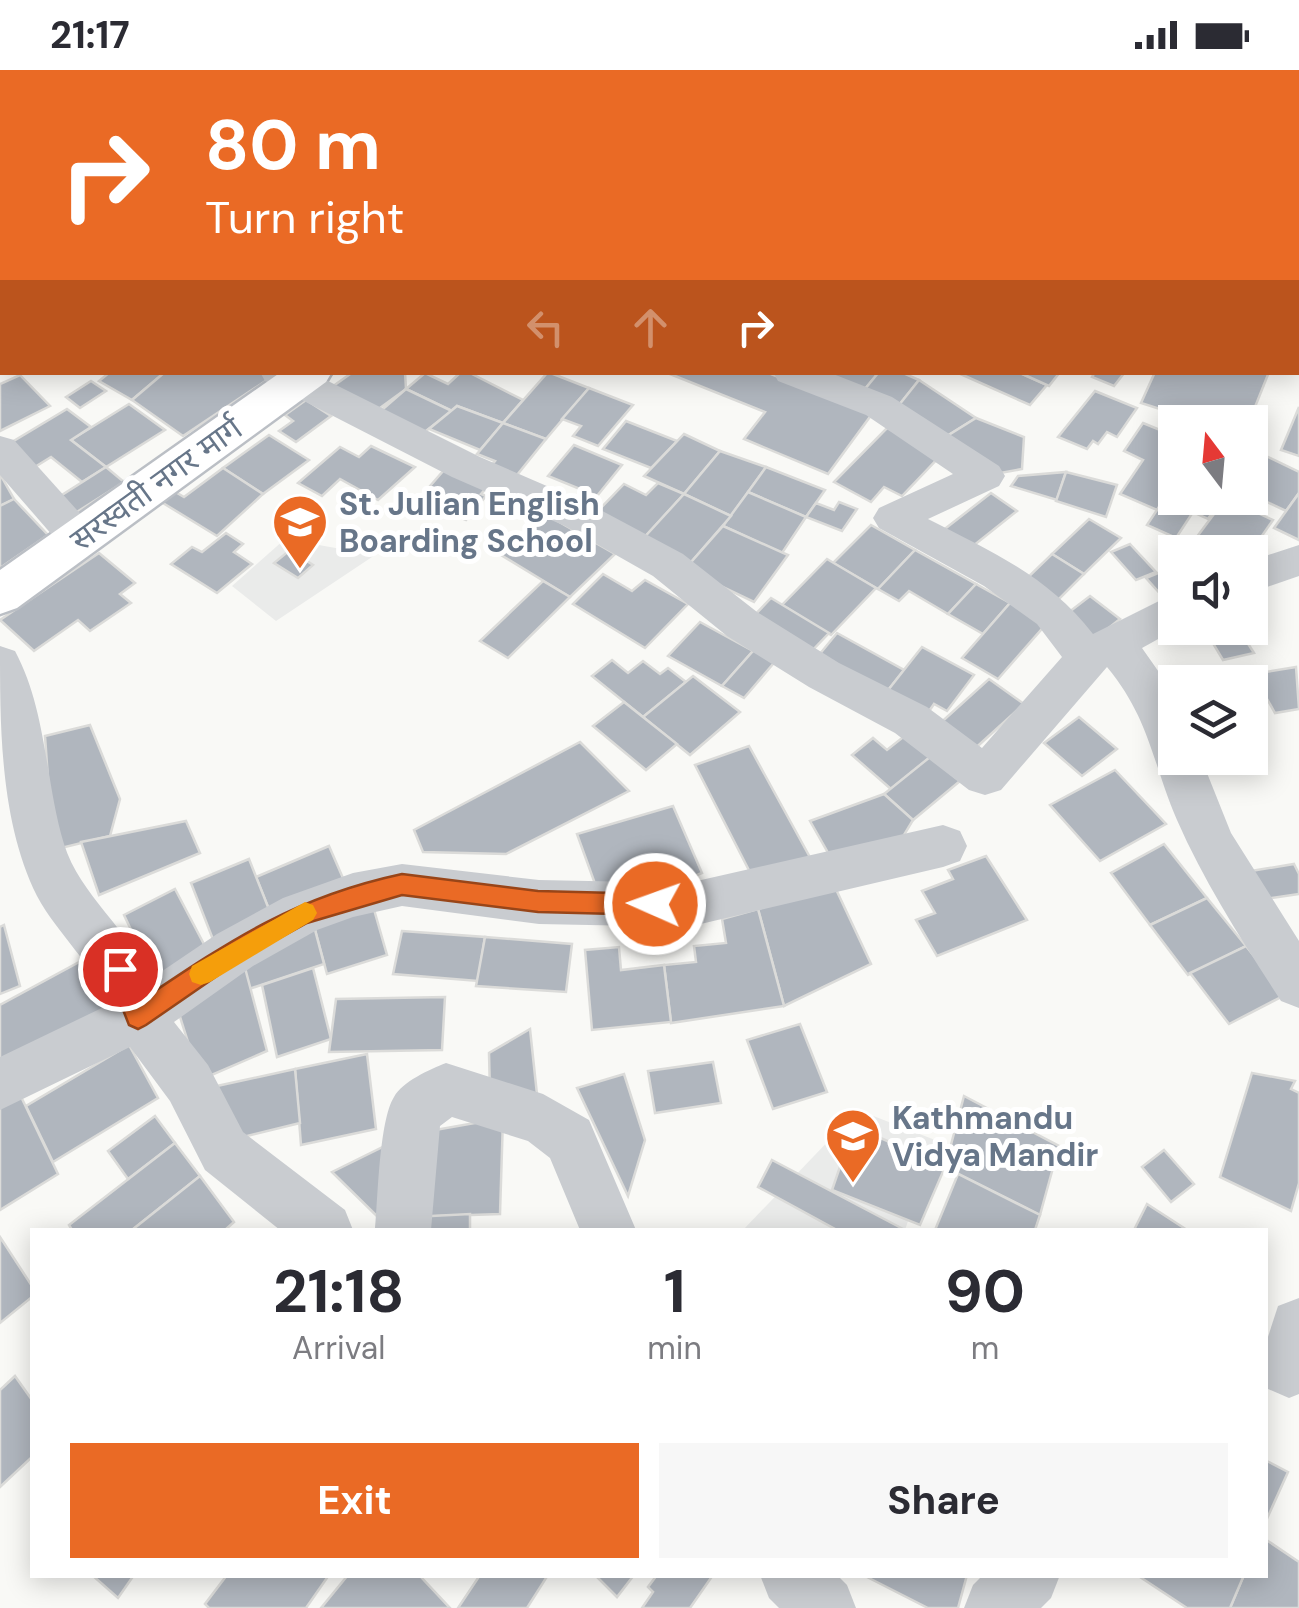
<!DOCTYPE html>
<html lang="en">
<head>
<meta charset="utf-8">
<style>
	:root { --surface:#fff; --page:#f7f7f7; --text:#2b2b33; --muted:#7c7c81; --accent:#ea6a25 }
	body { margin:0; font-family:"DM Sans","Noto Sans Devanagari",sans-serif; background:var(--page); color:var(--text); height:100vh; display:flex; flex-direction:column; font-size:38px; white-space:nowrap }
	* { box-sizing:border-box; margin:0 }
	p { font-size:32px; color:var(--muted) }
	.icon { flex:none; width:55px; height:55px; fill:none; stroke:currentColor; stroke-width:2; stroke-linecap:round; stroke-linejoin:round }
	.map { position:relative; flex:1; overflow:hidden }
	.panel { position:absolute; left:30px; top:1158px; width:1238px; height:350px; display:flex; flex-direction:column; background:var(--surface); border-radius:0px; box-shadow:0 5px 25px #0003 }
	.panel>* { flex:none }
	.top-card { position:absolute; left:0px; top:0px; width:1300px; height:305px; box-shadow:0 5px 25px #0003; background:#ea6a25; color:#fff; overflow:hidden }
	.needle { width:65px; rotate:344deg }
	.tools { position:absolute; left:1158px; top:335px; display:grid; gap:20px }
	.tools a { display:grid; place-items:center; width:110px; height:110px; border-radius:0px; background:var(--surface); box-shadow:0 5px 25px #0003; font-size:50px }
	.pin { position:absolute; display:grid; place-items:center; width:85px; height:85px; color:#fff; margin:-42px; border:5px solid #fff; border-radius:50%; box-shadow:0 2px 10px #0007 }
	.me { position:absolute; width:110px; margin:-55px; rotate:272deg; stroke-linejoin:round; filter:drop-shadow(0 0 8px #0008) }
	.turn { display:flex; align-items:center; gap:35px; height:210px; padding:0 40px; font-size:45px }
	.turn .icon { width:130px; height:130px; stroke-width:2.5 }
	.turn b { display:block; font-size:70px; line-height:85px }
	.lanes { display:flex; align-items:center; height:95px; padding:0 40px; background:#0003; justify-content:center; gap:50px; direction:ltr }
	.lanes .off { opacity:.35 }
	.eta { display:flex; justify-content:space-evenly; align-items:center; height:170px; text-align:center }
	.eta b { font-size:60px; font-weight:700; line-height:70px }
	.primary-button { display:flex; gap:20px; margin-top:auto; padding:20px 40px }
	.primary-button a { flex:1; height:115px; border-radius:0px; background:var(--accent); color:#fff; font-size:40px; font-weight:700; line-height:115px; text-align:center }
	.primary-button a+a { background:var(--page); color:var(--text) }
	.status { display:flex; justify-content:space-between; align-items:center; height:70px; padding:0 50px; background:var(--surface); direction:ltr }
	.status svg { height:28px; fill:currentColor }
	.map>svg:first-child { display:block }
	.built { fill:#eaebea }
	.building { fill:#b0b6be; stroke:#dbdbd9; stroke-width:2.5 }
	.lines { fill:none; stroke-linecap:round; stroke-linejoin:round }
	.secondary-casing { stroke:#bbbfc5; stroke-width:5 }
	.minor { fill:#c9ccd0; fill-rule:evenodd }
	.secondary { fill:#fff; fill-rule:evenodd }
	.route { fill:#ea6a25; stroke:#984518; stroke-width:2.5 }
	.slow { fill:#f59e0b }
	.labels { text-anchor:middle; stroke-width:10; stroke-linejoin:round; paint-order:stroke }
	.street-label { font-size:32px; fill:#677689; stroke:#fff }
	.poi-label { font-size:32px; font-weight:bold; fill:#677689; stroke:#fff; text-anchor:start }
</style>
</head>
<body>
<div class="status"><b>21:17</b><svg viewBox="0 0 49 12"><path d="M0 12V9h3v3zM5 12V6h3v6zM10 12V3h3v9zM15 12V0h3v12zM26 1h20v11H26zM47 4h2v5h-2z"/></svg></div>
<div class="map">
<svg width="1299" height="1538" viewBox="0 0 1299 1538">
	<rect width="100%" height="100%" fill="#f9f9f6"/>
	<g class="built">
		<polygon points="285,469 375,485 276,551 232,516"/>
		<polygon points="858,1040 935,1070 905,1160 743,1160"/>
	</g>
	<g class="building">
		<polygon points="21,0 109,0 19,2"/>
		<polygon points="847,0 963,0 966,1 843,2"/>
		<polygon points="110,302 165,302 132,330 99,311"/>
		<polygon points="165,302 267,302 273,306 183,366 132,330"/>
		<polygon points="353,302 405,302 406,319 369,346 329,319"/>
		<polygon points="461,302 468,302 523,330 503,353 457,336 452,341 406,319 425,303 448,314"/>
		<polygon points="548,302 589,318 546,369 503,353"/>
		<polygon points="665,302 766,302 872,344 828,404 744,369 765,342"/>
		<polygon points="820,302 879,302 859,326"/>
		<polygon points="879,302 901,302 919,310 899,335 860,325"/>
		<polygon points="956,302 1018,302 1047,315 1030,335"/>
		<polygon points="1018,302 1060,302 1049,316"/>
		<polygon points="1095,302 1125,302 1114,316 1092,307"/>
		<polygon points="1155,302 1269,302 1249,352 1201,352 1141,333"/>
		<polygon points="20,305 50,336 0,361 0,314"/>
		<polygon points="919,310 976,348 939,371 899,335"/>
		<polygon points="91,311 106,321 80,338 66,327"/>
		<polygon points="589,318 633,335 598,376 573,366 581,356 562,349"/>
		<polygon points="406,319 452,341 418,367 376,345"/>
		<polygon points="1095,321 1137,338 1117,367 1107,362 1098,374 1093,371 1087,379 1058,367"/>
		<polygon points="306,330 331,346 296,372 279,361 293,351 285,345"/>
		<polygon points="129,334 165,360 106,397 71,370"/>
		<polygon points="457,336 503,353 480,380 429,359"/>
		<polygon points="1299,337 1299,386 1281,380"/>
		<polygon points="67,339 91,357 71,370 106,397 82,412 51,387 30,400 2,378"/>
		<polygon points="976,348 1024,367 1022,399 995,404 939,371"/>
		<polygon points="626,351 677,371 651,398 603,379"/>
		<polygon points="503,353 546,369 517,405 491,396 495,391 477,384"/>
		<polygon points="1143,353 1175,366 1175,413 1157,440 1120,424 1143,390 1124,381"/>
		<polygon points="887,358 941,385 902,426 884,417 871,432 834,412"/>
		<polygon points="684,364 720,381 684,424 644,406"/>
		<polygon points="269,365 309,390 263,424 223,398"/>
		<polygon points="574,375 622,395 597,426 548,406"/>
		<polygon points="371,376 415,397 378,430 340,409 322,426 298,413 340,377 359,387"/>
		<polygon points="720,381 766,397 731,446 684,424"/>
		<polygon points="1260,383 1299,402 1299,423 1286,441 1250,424 1250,396"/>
		<polygon points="106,397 124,412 69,447 51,432"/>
		<polygon points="766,397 825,420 806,447 748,422"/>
		<polygon points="223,398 263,424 217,466 158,430 172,420 184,427"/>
		<polygon points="444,400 487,417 481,424 486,426 466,450 418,430"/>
		<polygon points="1066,402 1057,430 1011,416 1018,406"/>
		<polygon points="1066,402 1117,415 1106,447 1056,431"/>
		<polygon points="0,404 14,429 0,436"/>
		<polygon points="658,413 684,424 643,469 593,446 624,414 646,425"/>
		<polygon points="1175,413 1175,428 1222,428 1208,449 1193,442 1176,468 1147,455"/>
		<polygon points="748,422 806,447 782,483 723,456"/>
		<polygon points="991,423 1017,441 963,484 937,465"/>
		<polygon points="1299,423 1299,470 1274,458"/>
		<polygon points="684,424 731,446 685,499 640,472"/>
		<polygon points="1226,428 1273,450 1250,483 1215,482 1193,472"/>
		<polygon points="14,429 48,465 0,498 0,436"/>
		<polygon points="839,432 857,439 842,461 806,447 816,433 834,440"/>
		<polygon points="547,445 615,484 570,527 501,485"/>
		<polygon points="1089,449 1121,468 1084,504 1052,484"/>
		<polygon points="871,455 915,480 878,519 833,493"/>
		<polygon points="723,456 788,485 754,532 685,499"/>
		<polygon points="226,463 243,474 234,482 252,494 217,523 171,494 192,477 202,482"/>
		<polygon points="1130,474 1156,502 1136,510 1111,482"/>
		<polygon points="290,480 313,495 298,508 274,493"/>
		<polygon points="915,480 976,514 948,544 909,521 899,531 878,519"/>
		<polygon points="99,483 135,513 120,524 131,533 90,561 78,550 34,581 0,550"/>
		<polygon points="1052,484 1084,504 1054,534 1022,513"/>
		<polygon points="827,489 876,518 831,565 782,535"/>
		<polygon points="1175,496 1175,523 1164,528 1146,508"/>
		<polygon points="603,504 632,521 645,510 688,534 645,578 573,534"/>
		<polygon points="543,511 570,527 508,588 480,571"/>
		<polygon points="976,514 1010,533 983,564 948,544"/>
		<polygon points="1090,526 1120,549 1091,572 1060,549"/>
		<polygon points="771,528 829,563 807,586 749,551"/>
		<polygon points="1010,533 1047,553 998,609 962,588"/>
		<polygon points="700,552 753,581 722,616 668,586"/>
		<polygon points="1217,558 1238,558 1254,583 1223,590 1205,560"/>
		<polygon points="837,563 904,600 882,628 814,591"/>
		<polygon points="922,577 974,605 947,641 934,634 925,647 885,624"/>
		<polygon points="785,580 744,628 722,616 753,581"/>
		<polygon points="612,590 628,603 643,591 660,604 668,598 686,612 643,647 592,606"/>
		<polygon points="1296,597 1299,639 1275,643 1253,604"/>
		<polygon points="693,606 740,642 690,685 643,647"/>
		<polygon points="989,609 1024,634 970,683 936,657"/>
		<polygon points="624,632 677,674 646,700 593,656"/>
		<polygon points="1079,647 1117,679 1082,706 1044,673"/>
		<polygon points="90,655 120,729 110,766 53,780 45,666"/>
		<polygon points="907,664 933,685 891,719 852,685 873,668 887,680"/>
		<polygon points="580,672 629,721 506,784 423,782 414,760"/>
		<polygon points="749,676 812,791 755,812 695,695"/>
		<polygon points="930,687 960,711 913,750 884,724"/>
		<polygon points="1115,700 1166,754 1100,791 1050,735"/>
		<polygon points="884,724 913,750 895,780 835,795 810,751"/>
		<polygon points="673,736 702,803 640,828 634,811 598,822 577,764"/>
		<polygon points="186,751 200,783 99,825 81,772"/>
		<polygon points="1164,774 1207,828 1150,855 1111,803"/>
		<polygon points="329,776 346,815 272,847 256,807"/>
		<polygon points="986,786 1027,850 937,886 916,850 935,843 922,821 953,809 948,800"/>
		<polygon points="249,789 272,847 214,872 191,813"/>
		<polygon points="1294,794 1299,804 1299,824 1259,830 1245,802"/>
		<polygon points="834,815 871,894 784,936 758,839"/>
		<polygon points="175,819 207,880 139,916 127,891 142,883 124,845"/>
		<polygon points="1207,828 1246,876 1188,905 1150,855"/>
		<polygon points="373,836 387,885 327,904 314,856"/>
		<polygon points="758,839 784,936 671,953 664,895 696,892 694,876 726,873 722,849"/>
		<polygon points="4,855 20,916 0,924 0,857"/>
		<polygon points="314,856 324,894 249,919 241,880"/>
		<polygon points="402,861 485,867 478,911 393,904"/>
		<polygon points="485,867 572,874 566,922 476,916"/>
		<polygon points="1246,876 1285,925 1229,954 1190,903"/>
		<polygon points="619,877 621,900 664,895 671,952 592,960 585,880"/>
		<polygon points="83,890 111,946 0,1003 0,935"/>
		<polygon points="244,894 267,981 200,1010 175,931"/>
		<polygon points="313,898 331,969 277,987 262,915"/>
		<polygon points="445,927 442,980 329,982 336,929"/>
		<polygon points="800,954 827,1022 773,1039 747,970"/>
		<polygon points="530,959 539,1043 490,1024 489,983"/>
		<polygon points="129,975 158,1028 53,1092 26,1036"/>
		<polygon points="367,984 376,1059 301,1075 295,999"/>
		<polygon points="713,992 721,1033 655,1043 648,1001"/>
		<polygon points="295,999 300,1053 235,1069 217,1016"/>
		<polygon points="1252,1003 1295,1011 1291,1019 1299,1023 1299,1113 1291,1141 1220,1107"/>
		<polygon points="624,1004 645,1070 628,1126 577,1018"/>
		<polygon points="14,1012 58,1104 0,1140 0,1020"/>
		<polygon points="964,1026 1059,1076 1040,1145 945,1097"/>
		<polygon points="155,1046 175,1073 128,1109 108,1081"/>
		<polygon points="503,1048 500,1144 412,1147 418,1063"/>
		<polygon points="854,1056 945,1097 920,1155 832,1120"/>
		<polygon points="405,1066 386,1155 332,1102"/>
		<polygon points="175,1073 200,1106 132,1160 72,1160 69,1155"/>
		<polygon points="1164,1080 1194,1114 1171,1132 1142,1097"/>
		<polygon points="772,1090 905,1160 837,1160 758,1117"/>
		<polygon points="958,1104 1040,1145 1035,1160 935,1160"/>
		<polygon points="200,1106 234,1152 225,1160 132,1160"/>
		<polygon points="1147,1134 1187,1160 1134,1160"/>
		<polygon points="470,1144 470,1160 411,1160 412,1147"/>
		<polygon points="0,1167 32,1216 32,1227 0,1253"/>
		<polygon points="15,1306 32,1330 32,1387 0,1417 0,1320"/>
		<polygon points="1265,1390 1288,1402 1265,1453"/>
		<polygon points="1265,1469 1299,1492 1299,1538 1230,1538 1244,1505 1265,1505"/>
		<polygon points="92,1505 134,1505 118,1528"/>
		<polygon points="227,1505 329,1505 306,1538 209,1538 205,1534"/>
		<polygon points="348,1505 419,1505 450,1538 321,1538"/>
		<polygon points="480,1505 548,1505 527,1538 458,1538"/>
		<polygon points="595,1505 634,1505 617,1527"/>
		<polygon points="657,1505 713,1505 690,1538 642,1538 653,1522 648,1517"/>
		<polygon points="863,1505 967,1505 958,1538 928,1538"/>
		<polygon points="1137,1505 1244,1505 1230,1538 1187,1538"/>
	</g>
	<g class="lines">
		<g class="secondary-casing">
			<polygon id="secondary" points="281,302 332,302 326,312 17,538 0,544 0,500"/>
		</g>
		<g class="minor">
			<polygon points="759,0 793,0 794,2 761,2"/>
			<polygon points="969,0 1005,0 1006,2 971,2"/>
			<polygon points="1091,0 1127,0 1128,2 1093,2"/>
			<polygon points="1298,66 1299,66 1299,86 1298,85"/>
			<rect x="1298" y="214" width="1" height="23"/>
			<path d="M260 302H310L480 387 593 436 683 484 757 542 839 593 927 637 982 678 1062 587 1037 554 984 516 879 458 873 448 879 438 953 404 866 345 778 311 773 302H828L892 327 999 396 1005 406 999 416 928 449C992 482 1048 506 1093 564L1175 523 1178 558 1142 578 1175 625V688H1201L1231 763 1299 871V938L1281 931C1243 872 1205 814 1177 750 1152 692 1150 649 1107 597L1001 720 985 725 969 720 895 663 809 617 727 566 653 506 565 456 452 407 265 311Z"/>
			<polygon points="0,366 14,370 94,459 100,470 94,481 80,485 66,481 0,405"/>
			<polygon points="1299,475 1299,506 1250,523 1250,491"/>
			<path d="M0 576 15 581C47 641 45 711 64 774 80 826 130 859 149 910L217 864 283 828 353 803 402 794 539 810 688 813 943 755 960 761 967 776 960 791 943 797 688 857 539 854 402 836 353 847 317 860 253 896 174 952 208 995 243 1062 345 1140 353 1160H280L205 1100 170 1031 130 977 0 1040V987L108 935C93 893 58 865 37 826 0 751 0 658 0 576Z"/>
			<path d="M446 993 543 1024 589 1050 636 1160H580L550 1088 528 1071 452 1047 440 1056 431 1160H375C378 1129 379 1051 394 1027 403 1011 429 1000 446 993Z"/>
			<polygon points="1299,1228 1299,1324 1289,1328 1268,1319 1265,1276 1278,1236"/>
			<polygon points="760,1505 837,1505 847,1515 856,1538 779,1538 769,1528"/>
			<polygon points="983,1505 1060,1505 1051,1528 1041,1538 964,1538 973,1515"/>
		</g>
		<use href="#secondary" class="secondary"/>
	</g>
	<path class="route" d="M402 804 538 821 655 824 663 827 666 834 663 842 655 845 538 842 402 825 307 853 243 888 146 955 138 959 129 955 107 899 111 891 120 888 128 891 143 929C232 869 295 827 402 804Z"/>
	<polygon class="slow" points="305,832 313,835 317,843 313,850 210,912 201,915 192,912 189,904 192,896"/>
	<defs>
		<g id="school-pin" transform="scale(2.875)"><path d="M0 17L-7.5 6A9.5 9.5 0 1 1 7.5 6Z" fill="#ea6a25" stroke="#fff"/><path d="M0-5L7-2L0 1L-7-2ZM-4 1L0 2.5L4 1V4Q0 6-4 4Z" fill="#fff"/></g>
	</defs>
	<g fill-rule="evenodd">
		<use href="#school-pin" x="300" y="452"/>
		<use href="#school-pin" x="853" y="1066"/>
	</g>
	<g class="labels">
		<g class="street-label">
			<text transform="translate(156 414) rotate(-36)" y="11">सरस्वती नगर मार्ग</text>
		</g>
		<g class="poi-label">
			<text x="339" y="445">St. Julian English<tspan x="339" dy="37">Boarding School</tspan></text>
			<text x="892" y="1059">Kathmandu<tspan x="892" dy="37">Vidya Mandir</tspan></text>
		</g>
	</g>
</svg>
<div class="tools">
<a><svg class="needle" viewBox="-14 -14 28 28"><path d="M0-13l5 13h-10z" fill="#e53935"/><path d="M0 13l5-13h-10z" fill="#7c7c81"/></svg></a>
<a><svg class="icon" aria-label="sound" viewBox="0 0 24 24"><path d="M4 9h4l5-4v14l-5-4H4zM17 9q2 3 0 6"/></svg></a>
<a><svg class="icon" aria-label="layers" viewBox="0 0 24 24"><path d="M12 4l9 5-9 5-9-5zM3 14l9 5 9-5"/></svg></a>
</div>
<div class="pin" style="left:120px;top:899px;background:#d93025"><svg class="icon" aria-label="arrive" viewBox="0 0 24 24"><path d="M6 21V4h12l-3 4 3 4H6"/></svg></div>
<svg class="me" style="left:655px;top:834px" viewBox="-20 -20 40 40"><circle r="17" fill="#ea6a25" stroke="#fff" stroke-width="3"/><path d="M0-11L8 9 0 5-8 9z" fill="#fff"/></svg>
<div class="top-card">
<div class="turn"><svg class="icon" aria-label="right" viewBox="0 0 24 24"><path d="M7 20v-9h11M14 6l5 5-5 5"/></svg><div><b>80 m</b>Turn right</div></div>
<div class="lanes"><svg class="icon off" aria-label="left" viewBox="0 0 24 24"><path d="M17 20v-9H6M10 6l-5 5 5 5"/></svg><svg class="icon off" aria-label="ahead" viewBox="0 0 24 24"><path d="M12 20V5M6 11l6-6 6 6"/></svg><svg class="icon" aria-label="right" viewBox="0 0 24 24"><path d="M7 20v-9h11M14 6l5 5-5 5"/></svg></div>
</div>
<section class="panel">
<div class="eta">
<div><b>21:18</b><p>Arrival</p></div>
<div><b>1</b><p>min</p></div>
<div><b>90</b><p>m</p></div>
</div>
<div class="primary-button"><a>Exit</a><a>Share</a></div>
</section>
</div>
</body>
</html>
